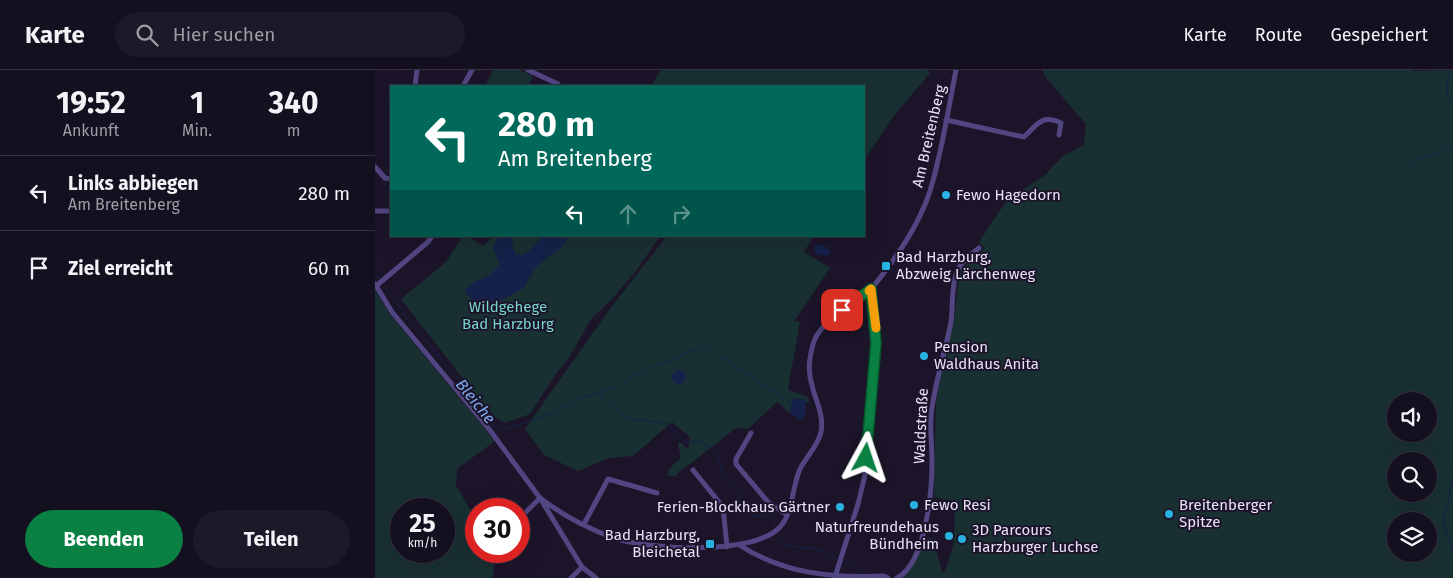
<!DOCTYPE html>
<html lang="de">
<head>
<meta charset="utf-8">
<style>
	:root { --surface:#151020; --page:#1e1929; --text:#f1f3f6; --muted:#9d9da5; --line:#34303e; --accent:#0b8043 }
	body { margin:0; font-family:"Fira Sans",sans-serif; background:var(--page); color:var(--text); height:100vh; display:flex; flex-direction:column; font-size:19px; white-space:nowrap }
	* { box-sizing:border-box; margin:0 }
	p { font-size:16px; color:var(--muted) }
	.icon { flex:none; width:28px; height:28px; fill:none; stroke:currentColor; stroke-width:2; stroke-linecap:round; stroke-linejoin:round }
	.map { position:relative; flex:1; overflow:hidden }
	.panel { display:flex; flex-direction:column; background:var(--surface); width:375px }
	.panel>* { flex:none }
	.hud { position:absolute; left:15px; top:15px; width:475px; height:152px; border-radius:0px; box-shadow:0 5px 20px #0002,0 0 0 1px var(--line); background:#00695c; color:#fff; overflow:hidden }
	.tools { position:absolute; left:1012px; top:322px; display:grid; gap:10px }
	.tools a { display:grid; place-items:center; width:50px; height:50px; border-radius:50%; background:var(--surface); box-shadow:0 5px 20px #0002,0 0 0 1px var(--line); font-size:25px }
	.speed { position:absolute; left:15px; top:428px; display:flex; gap:10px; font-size:25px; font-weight:700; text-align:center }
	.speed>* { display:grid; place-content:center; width:65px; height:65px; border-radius:50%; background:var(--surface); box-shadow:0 5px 20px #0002,0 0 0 1px var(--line); line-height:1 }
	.speed small { font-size:12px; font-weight:400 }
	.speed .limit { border:8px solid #d22; background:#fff; color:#111 }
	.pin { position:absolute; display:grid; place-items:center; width:42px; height:42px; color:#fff; margin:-21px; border-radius:10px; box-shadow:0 2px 8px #0006 }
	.me { position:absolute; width:55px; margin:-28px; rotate:5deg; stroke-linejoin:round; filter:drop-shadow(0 0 4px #0008) }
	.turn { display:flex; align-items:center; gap:18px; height:105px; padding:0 25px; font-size:22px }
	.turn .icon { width:65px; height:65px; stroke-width:2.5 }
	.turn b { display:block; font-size:35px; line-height:42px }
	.lanes { display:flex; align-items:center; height:48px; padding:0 25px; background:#0003; justify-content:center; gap:25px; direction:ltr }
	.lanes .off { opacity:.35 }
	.eta { display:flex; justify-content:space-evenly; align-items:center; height:85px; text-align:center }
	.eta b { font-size:30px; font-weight:700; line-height:35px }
	.button { display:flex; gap:10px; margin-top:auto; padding:10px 25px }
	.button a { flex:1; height:58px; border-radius:30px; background:var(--accent); color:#fff; font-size:20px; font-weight:700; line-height:58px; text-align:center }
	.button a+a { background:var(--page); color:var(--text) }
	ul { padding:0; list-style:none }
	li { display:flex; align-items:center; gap:15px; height:75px; padding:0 25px; border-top:1px solid var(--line) }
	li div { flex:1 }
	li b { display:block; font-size:19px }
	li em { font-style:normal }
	header { display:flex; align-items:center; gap:30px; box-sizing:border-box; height:70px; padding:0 25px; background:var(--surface); border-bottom:1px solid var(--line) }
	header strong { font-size:24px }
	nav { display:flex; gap:28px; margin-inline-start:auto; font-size:18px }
	.search { width:350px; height:45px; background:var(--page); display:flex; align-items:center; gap:12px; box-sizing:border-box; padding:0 18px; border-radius:28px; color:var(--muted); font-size:19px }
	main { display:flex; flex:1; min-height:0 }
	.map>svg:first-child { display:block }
	.green { fill:#193033; fill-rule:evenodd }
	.water { fill:#152148 }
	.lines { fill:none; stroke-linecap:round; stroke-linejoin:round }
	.stream { stroke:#152148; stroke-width:1 }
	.minor { stroke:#524682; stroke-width:5 }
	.route-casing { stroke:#07532c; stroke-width:12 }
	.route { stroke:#0b8043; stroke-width:9 }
	.slow { stroke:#f59e0b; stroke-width:9 }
	.poi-dot { fill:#27b2e2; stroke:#1c152a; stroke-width:2 }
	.labels { text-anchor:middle; stroke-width:4; stroke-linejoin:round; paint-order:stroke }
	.street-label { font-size:15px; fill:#e9e2fb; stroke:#1c152a }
	.poi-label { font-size:15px; fill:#e9e2fb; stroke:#1c152a; text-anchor:start }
	.park-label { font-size:15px; fill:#76d3ca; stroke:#1c152a }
	.water-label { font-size:16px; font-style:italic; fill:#7ea8ed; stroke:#1c152a }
</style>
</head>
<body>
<header>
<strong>Karte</strong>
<div class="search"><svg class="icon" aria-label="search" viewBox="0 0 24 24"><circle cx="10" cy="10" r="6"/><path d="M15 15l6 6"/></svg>Hier suchen</div>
<nav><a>Karte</a><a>Route</a><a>Gespeichert</a></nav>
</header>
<main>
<section class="panel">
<div class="eta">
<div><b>19:52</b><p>Ankunft</p></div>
<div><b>1</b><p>Min.</p></div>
<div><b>340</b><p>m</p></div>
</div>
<ul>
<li><svg class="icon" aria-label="left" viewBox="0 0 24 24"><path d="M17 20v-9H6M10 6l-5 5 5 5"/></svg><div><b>Links abbiegen</b><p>Am Breitenberg</p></div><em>280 m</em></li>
<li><svg class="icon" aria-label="arrive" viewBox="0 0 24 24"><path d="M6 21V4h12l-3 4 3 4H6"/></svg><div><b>Ziel erreicht</b></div><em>60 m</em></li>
</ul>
<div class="button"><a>Beenden</a><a>Teilen</a></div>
</section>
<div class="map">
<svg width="1078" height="508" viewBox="0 0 1078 508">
	<rect width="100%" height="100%" fill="#1c152a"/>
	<g class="green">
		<polygon points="118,0 144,0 158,6 153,16 110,16"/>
		<polygon points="286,0 552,0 555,3 518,47 489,91 489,16 276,16"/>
		<path d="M667 0H1037L1038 1 1078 0V508H528C540 497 545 483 549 467L558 469 567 502 570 501 579 474 580 431 559 427 561 332 565 306 579 252 583 214 586 200 609 178 604 172 632 130 670 105 687 87 709 75 711 54 672 9ZM1021 331H1054V364H1021ZM1021 391H1054V424H1021ZM1021 451H1054V484H1021Z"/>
		<polygon points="88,166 92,166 108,176 118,166 285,166 261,201 237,229 217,248 193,289 180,305 155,344 130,353 120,347 103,328 26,229 71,192"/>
		<path d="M292 166H439L429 182 455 198 420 250 418 251 425 252 413 319 415 321 432 326 435 332H431L421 328 418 329 415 343 402 332 373 359 361 358 302 404V407L292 405C294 397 300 393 306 388L303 374 304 372 309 374V377L313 378 315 367 297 352 258 386 234 388 203 401 169 385 150 359 237 236Z"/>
		<path d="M0 219 14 243 120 371 82 399 81 416 101 449V481L120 482 118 508H0ZM26 439H69V481H26Z"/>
	</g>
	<g class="water">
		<path d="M125 166H137L138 179 141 184 148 185 156 179 168 166H193L190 174 161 197 149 218 110 239 102 237 90 221C101 206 115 211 124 194L118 175Z"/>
		<polygon points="444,174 453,178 456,182 455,184 450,186 441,184 439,180 440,176"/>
		<circle cx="304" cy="307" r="7"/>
		<polygon points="421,328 430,330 431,332 430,343 428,348 425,349 415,343 418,329"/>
	</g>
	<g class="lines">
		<g class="stream">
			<path d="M1076 0C1070 14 1070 22 1078 36"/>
			<polyline points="757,1 760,3"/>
			<polyline points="1035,94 1078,75"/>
			<polyline points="0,202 3,208"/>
			<polyline points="11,219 34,251 89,315 119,356 128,360 176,344 210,327 225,323 240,316"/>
			<polyline points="246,314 258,306 330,275 417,334"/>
			<path d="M226 327 251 348 290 353C306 360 303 379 324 371L338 379 350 405 360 413 364 423 365 437 368 440 380 447 395 444 398 446 400 454"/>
			<polyline points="1078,409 1068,455 1078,480"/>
			<path d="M404 465V470C414 480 431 476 444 480 450 483 456 486 462 489"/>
			<polyline points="470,492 475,493 480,498 490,503"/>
		</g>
		<g class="minor">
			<polyline points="153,0 183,14"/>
			<polyline points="40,16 42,0"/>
			<polyline points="88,16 97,0"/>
			<path d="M571 50 649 67C663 54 667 44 686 53L684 65"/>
			<polyline points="0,97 10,108 16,109"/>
			<polyline points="0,141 16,141"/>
			<polyline points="0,214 17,242 114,359 165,428 207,497 221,508"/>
			<polyline points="1,216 53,172 57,166"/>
			<polyline points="376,363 361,389 361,394 393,432 412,445"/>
			<polyline points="318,400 348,437 352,477"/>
			<path d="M165 428C186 444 212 458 236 467 270 480 379 486 405 457 418 443 417 417 425 399 431 387 443 376 446 362 451 337 428 315 436 283 437 277 439 270 442 265 457 242 483 235 498 217 520 189 544 156 555 121 567 82 573 40 581 0"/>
			<polyline points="144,449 165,428"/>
			<polyline points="209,454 233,409 282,423"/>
			<path d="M364 475C410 504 456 508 509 506L513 508"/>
			<polyline points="460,507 483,434 490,405 501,273 496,219"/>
			<polyline points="196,508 207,497"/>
			<path d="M522 508C551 493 557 421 557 391 557 376 555 361 556 346 559 314 570 284 576 252 578 237 576 209 585 196 590 189 597 184 604 178"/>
		</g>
	</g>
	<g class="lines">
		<g class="route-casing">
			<polyline id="route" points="467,240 496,219 501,273 491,388"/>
		</g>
		<use href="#route" class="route"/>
		<polyline class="slow" points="494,221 496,219 501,258"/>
	</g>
	<g class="poi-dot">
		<circle cx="571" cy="125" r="5"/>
		<rect x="506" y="191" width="10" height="10" rx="2.5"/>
		<circle cx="549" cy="286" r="5"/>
		<circle cx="539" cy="435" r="5"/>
		<circle cx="465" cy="437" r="5"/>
		<circle cx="794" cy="444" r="5"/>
		<circle cx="574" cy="466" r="5"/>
		<circle cx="587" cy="469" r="5"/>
		<rect x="330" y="469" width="10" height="10" rx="2.5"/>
	</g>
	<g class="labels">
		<g class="street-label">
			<text transform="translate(554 66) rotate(-77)" y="5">Am Breitenberg</text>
			<text transform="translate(546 356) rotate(-87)" y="5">Waldstraße</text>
		</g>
		<g class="poi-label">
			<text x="581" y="130">Fewo Hagedorn</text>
			<text x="521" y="192">Bad Harzburg,<tspan x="521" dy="17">Abzweig Lärchenweg</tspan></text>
			<text x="559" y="282">Pension<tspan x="559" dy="17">Waldhaus Anita</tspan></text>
			<text x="549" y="440">Fewo Resi</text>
			<text x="804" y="440">Breitenberger<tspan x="804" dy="17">Spitze</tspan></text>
			<text x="455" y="442" text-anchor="end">Ferien-Blockhaus Gärtner</text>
			<text x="564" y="462" text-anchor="end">Naturfreundehaus<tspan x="564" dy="17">Bündheim</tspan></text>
			<text x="597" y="465">3D Parcours<tspan x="597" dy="17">Harzburger Luchse</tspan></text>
			<text x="325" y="470" text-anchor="end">Bad Harzburg,<tspan x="325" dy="17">Bleichetal</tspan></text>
		</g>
		<g class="park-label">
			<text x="133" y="242">Wildgehege<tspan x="133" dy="17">Bad Harzburg</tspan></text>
		</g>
		<g class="water-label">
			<text transform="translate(101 331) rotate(51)" y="6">Bleiche</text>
		</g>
	</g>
</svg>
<div class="tools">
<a><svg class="icon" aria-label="sound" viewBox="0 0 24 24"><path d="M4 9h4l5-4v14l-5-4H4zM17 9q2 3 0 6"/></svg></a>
<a><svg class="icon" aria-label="search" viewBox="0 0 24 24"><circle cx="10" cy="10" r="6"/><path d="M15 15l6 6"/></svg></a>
<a><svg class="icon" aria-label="layers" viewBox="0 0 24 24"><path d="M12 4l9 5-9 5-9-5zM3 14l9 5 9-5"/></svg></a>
</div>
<div class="speed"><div>25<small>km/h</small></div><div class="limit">30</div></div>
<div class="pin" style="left:467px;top:240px;background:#d93025"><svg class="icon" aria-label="arrive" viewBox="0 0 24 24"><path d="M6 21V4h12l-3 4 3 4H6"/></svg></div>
<svg class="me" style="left:491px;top:388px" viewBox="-20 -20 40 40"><path d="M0-17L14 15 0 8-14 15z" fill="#0b8043" stroke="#fff" stroke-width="4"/></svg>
<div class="hud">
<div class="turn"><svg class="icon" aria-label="left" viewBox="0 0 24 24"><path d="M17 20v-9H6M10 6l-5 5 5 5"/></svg><div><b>280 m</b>Am Breitenberg</div></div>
<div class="lanes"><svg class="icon" aria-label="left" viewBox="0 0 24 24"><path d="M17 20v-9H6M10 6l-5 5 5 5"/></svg><svg class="icon off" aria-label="ahead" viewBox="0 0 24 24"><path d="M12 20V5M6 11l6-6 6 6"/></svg><svg class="icon off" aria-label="right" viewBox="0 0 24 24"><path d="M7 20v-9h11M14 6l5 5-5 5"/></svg></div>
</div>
</div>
</main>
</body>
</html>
